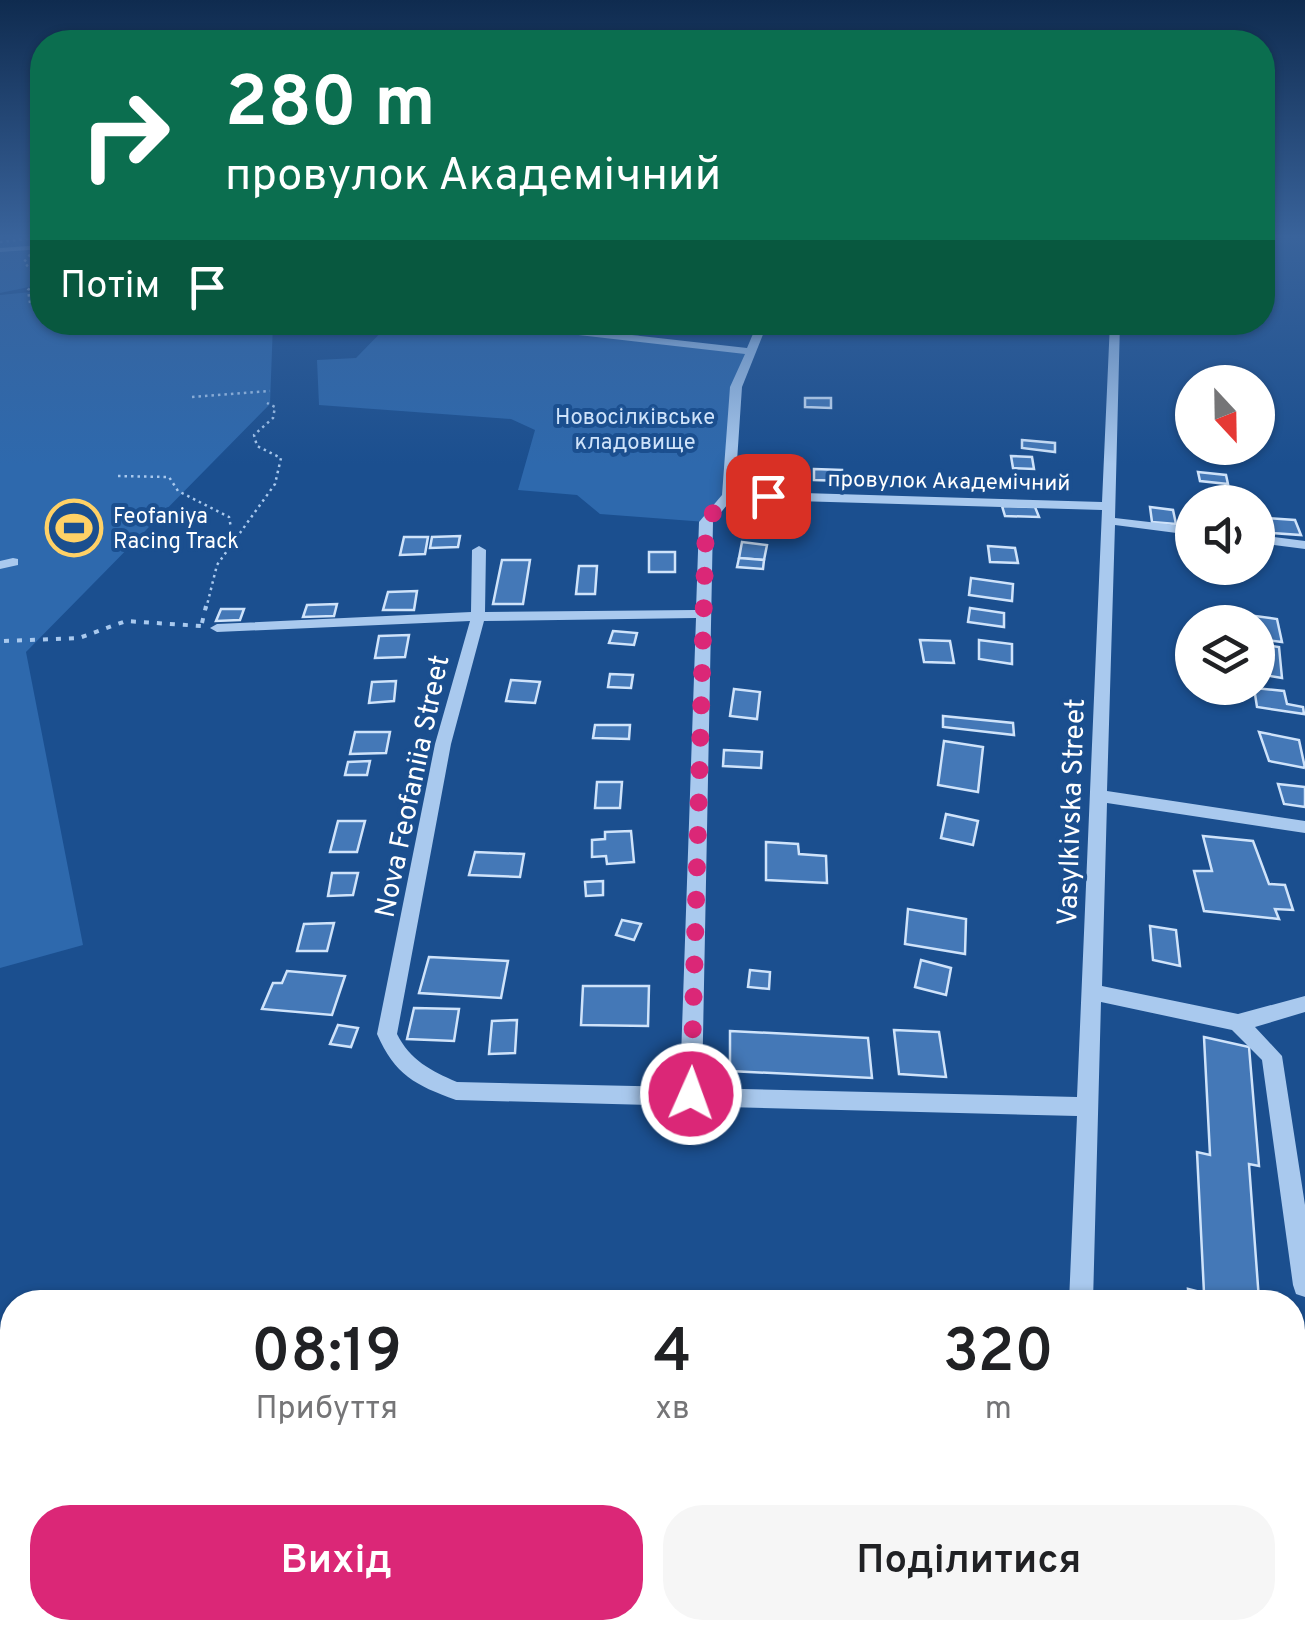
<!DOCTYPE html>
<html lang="uk">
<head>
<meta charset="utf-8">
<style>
	:root { --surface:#fff; --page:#f6f6f6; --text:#202124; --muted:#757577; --accent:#db2777 }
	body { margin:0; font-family:Overpass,sans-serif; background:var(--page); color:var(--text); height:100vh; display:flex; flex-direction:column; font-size:38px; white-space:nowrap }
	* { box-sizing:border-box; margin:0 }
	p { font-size:32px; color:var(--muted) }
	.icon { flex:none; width:55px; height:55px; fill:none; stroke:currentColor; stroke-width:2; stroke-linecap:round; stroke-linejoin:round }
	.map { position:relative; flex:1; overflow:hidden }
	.side { position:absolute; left:0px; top:1290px; width:1305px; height:350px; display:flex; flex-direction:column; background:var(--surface); border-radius:40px 40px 0 0; box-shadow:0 2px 8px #0004 }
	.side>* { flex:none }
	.hud { position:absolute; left:30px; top:30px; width:1245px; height:305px; border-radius:40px; box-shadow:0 2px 8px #0004; background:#0b6e4f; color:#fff; overflow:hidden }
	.needle { width:65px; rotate:158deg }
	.tools { position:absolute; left:1175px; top:365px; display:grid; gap:20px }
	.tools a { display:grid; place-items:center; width:100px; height:100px; border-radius:50%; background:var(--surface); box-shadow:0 2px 8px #0004; font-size:50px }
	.pin { position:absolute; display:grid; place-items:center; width:85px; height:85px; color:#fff; margin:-42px; border-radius:20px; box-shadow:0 5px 15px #0006 }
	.me { position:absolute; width:110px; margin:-55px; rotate:2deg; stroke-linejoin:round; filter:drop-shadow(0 0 8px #0008) }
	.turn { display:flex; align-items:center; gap:35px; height:210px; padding:0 30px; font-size:45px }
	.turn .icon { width:130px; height:130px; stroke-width:2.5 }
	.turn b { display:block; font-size:70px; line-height:85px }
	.then { display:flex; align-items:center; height:95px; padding:0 30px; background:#0003; gap:20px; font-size:38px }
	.eta { display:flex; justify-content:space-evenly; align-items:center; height:170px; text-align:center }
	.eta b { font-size:60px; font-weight:600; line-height:70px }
	.cta { display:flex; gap:20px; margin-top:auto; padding:20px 30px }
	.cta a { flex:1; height:115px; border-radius:40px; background:var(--accent); color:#fff; font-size:40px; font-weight:600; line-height:115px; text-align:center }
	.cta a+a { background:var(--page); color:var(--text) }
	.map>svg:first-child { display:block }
	.green { fill:#2e69ad }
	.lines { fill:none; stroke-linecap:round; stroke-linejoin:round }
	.stream { stroke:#9cc4f0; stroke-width:4 }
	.building { fill:#4478b7; stroke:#cfe3fa; stroke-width:2.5 }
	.path-far1 { stroke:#a9c9ee; stroke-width:2.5; stroke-dasharray:2.5 4; stroke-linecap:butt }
	.path { stroke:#a9c9ee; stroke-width:4; stroke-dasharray:5 8; stroke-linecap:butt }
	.minor { fill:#a9c9ee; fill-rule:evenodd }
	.route { stroke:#db2777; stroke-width:18; stroke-dasharray:0 32.4 }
	.labels { text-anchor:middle; stroke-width:8; stroke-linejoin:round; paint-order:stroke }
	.far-park-label { font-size:22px; fill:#cfe3fa; stroke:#1b4f8f }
	.far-street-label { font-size:22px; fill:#fff; stroke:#1b4f8f }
	.far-poi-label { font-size:22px; fill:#fff; stroke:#1b4f8f; text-anchor:start }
	.street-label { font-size:28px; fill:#fff; stroke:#1b4f8f }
</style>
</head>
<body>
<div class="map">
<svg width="1305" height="1640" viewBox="0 0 1305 1640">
	<rect width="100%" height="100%" fill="#1b4f8f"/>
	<g class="green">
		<polygon points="0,235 42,235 42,270 29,287 0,293"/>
		<polygon points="42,291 42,322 273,323 270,404 26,652 83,945 0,968 0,295"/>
		<polygon points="391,322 644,324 637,339 750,351 736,387 728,495 706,522 600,514 577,495 518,490 535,430 511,419 319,405 317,360 356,358"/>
	</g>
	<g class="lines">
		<polyline class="stream" points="0,250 42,247"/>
	</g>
	<g class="building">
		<polygon points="805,398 831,398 831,408 805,407"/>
		<polygon points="1022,440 1055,443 1055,452 1022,448"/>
		<polygon points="1011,456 1032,457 1034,469 1013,468"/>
		<polygon points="814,469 842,470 842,481 814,480"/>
		<polygon points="1198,472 1226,475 1228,484 1200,481"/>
		<polygon points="753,501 768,502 768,517 753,517"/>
		<polygon points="1002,506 1035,507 1039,517 1005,516"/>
		<polygon points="1150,507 1173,510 1176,524 1152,522"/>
		<polygon points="1266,518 1295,520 1301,535 1272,533"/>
		<polygon points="460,536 458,547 430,548 432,537"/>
		<polygon points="404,537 428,537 425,554 400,555"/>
		<polygon points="742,542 767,545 764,560 739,558"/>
		<polygon points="988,546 1015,548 1018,563 990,562"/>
		<rect x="649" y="552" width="26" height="20"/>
		<polygon points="739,558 764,560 763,569 737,567"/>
		<polygon points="502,560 530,560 523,604 493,604"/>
		<polygon points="579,566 597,566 595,594 576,594"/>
		<polygon points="971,578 1013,584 1012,601 969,595"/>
		<polygon points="417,591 414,610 383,610 388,592"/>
		<polygon points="337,604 334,616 303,617 307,605"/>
		<polygon points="970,608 1004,613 1004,627 968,622"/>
		<polygon points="221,609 244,609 240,620 216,621"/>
		<polygon points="1240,614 1277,619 1282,642 1258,639 1258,622 1242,622"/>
		<polygon points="613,631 637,633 634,645 609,643"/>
		<polygon points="409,635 405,657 375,658 379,636"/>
		<polygon points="920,640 950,641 954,663 924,662"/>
		<polygon points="979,640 1012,644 1012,664 979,659"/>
		<polygon points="1258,644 1279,647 1282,678 1258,674"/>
		<polygon points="610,674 633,675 631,688 608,687"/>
		<polygon points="511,680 540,682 535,703 506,701"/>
		<polygon points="396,681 394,701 369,703 372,682"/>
		<polygon points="1254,688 1284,691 1287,704 1303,707 1304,714 1257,707"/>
		<polygon points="734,689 760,692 757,719 730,716"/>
		<polygon points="943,716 1013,723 1014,735 943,727"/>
		<polygon points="595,725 630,725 629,739 593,738"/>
		<polygon points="355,732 390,732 386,753 350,754"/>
		<polygon points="1259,732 1299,740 1305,768 1269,761"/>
		<polygon points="944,741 983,747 978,792 938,785"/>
		<polygon points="724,750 762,752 761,768 723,766"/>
		<polygon points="370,761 367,775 345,775 348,762"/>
		<polygon points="597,782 622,782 620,808 595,808"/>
		<polygon points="1278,784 1305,787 1305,807 1284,804"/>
		<polygon points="946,814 978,821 973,845 941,838"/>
		<polygon points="338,821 365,821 357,852 330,852"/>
		<polygon points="631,831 634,862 607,864 606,856 592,857 592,840 605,839 605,832"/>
		<polygon points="1203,836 1253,841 1269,884 1285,885 1293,910 1275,909 1279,919 1204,911 1194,871 1212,871"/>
		<polygon points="766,842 798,844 799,854 826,856 827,883 766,880"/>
		<polygon points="475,852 524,854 520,877 469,875"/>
		<polygon points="332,873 358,873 353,895 328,896"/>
		<polygon points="603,881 603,895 586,896 585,882"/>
		<polygon points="908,909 966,919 965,954 905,944"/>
		<polygon points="622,920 641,924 634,940 616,935"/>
		<polygon points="334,923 327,951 297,951 304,924"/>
		<polygon points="1150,926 1176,930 1180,966 1153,960"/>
		<polygon points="429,957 508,961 501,998 419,993"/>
		<polygon points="921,960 951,968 946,995 915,987"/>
		<polygon points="750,970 770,972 769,989 748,987"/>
		<polygon points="287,971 345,976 332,1015 262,1009 273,983 282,983"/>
		<polygon points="583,986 649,986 648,1026 581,1025"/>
		<polygon points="414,1008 459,1009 454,1041 407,1039"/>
		<polygon points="517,1020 515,1053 489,1054 492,1021"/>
		<polygon points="338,1025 358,1028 351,1047 330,1044"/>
		<polygon points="894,1030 939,1032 946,1077 899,1074"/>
		<polygon points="730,1031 868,1038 872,1078 730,1071"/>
		<polygon points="1204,1037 1249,1047 1259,1166 1249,1164 1259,1300 1244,1295 1244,1302 1189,1302 1188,1289 1204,1293 1197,1152 1210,1155"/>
		<polygon points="1292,1345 1305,1348 1305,1399 1292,1395"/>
		<polygon points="1294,1551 1299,1640 1222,1640 1221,1628 1292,1628"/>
	</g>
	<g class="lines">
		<g class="path-far1">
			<polyline points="0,242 42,237"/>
			<polyline points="30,303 28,290 39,279 24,262 42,240"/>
			<polyline points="513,322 547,327"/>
			<polyline points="692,322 748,324"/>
			<polyline points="192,397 270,391"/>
			<polyline points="118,476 169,477 178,491 229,517 234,544"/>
			<polyline points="206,609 217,565 275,484 281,458 257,446 254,435 273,418 275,407 267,403"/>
		</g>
		<g class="path">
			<polyline points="202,623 206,606"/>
			<polyline points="4,641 79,638 126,621 201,626"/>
		</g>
		<g class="minor">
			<path d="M758 322H768L742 387 735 491 1102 502 1110 322H1120L1115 518 1192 527V535L1115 525 1107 791 1305 821V833L1107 803 1102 986 1238 1014 1305 996V1012L1255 1027 1282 1056 1305 1205V1297L1296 1294 1293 1285 1262 1060 1232 1030 1101 1002 1093 1302H1069L1077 1116 456 1100C415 1085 395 1075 377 1034L435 744 470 621 217 632 210 628 217 624 471 612 472 550 479 546 486 550 485 612 696 610 699 522 722 495 730 387 745 354 561 333 556 330 561 327 747 348ZM732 499 1102 510 1077 1097 702 1088 713 522ZM696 618 680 1087 457 1082C431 1071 410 1060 397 1034L451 744 484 621Z"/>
			<polygon points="1258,535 1305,541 1305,549 1258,543"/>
			<polygon points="13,558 18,559 18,565 0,569 0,561"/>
			<rect x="0" y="1399" width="12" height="26"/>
			<polygon points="1292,1445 1305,1446 1305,1472 1292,1471"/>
			<polygon points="567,1628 596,1628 597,1640 567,1640"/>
			<polygon points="1066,1628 1095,1628 1098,1640 1068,1640"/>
		</g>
	</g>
	<linearGradient id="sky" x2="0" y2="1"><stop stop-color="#0f2b4f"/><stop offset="0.51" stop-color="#39639b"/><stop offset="1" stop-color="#39639b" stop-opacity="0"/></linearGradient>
	<rect width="1305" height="464" fill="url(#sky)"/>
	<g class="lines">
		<polyline class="route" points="691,1094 706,522 728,494 768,496"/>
	</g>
	<defs>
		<g id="stadium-ring" transform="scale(2.875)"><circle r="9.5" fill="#1b4f8f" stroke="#ffd166" stroke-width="1.5"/><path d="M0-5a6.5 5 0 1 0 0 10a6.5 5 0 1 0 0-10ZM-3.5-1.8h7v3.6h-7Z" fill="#ffd166"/></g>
	</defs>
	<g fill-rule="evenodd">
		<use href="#stadium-ring" x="74" y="528"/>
	</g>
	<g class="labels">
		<g class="far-park-label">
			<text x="635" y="424">Новосілківське<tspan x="635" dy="25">кладовище</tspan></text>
		</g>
		<g class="far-street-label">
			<text transform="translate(949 480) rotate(1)" y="8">провулок Академічний</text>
		</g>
		<g class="far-poi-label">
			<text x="113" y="523">Feofaniya<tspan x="113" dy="25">Racing Track</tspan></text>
		</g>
		<g class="street-label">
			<text transform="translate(411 786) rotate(-78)" y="10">Nova Feofaniia Street</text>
			<text transform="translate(1070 812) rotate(-88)" y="10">Vasylkivska Street</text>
		</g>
	</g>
</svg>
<div class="tools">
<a><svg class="needle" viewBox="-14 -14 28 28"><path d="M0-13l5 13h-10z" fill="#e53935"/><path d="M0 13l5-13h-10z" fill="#757577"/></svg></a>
<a><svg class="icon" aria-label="sound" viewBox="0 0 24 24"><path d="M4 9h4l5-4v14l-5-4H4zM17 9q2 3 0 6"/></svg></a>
<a><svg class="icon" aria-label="layers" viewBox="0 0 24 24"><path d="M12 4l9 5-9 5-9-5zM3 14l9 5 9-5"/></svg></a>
</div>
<div class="pin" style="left:768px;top:496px;background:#d93025"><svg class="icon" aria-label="arrive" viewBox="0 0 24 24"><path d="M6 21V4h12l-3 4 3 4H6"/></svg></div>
<svg class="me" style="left:691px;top:1094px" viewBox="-20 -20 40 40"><circle r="17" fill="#db2777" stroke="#fff" stroke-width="3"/><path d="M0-11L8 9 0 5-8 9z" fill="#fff"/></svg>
<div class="hud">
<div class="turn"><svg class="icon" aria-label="right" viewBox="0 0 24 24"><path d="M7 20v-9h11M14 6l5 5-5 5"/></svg><div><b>280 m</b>провулок Академічний</div></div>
<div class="then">Потім<svg class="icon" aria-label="arrive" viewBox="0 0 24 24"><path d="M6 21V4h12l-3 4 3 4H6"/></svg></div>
</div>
<section class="side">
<div class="eta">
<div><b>08:19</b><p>Прибуття</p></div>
<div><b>4</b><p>хв</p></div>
<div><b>320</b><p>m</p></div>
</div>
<div class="cta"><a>Вихід</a><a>Поділитися</a></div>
</section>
</div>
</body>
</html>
